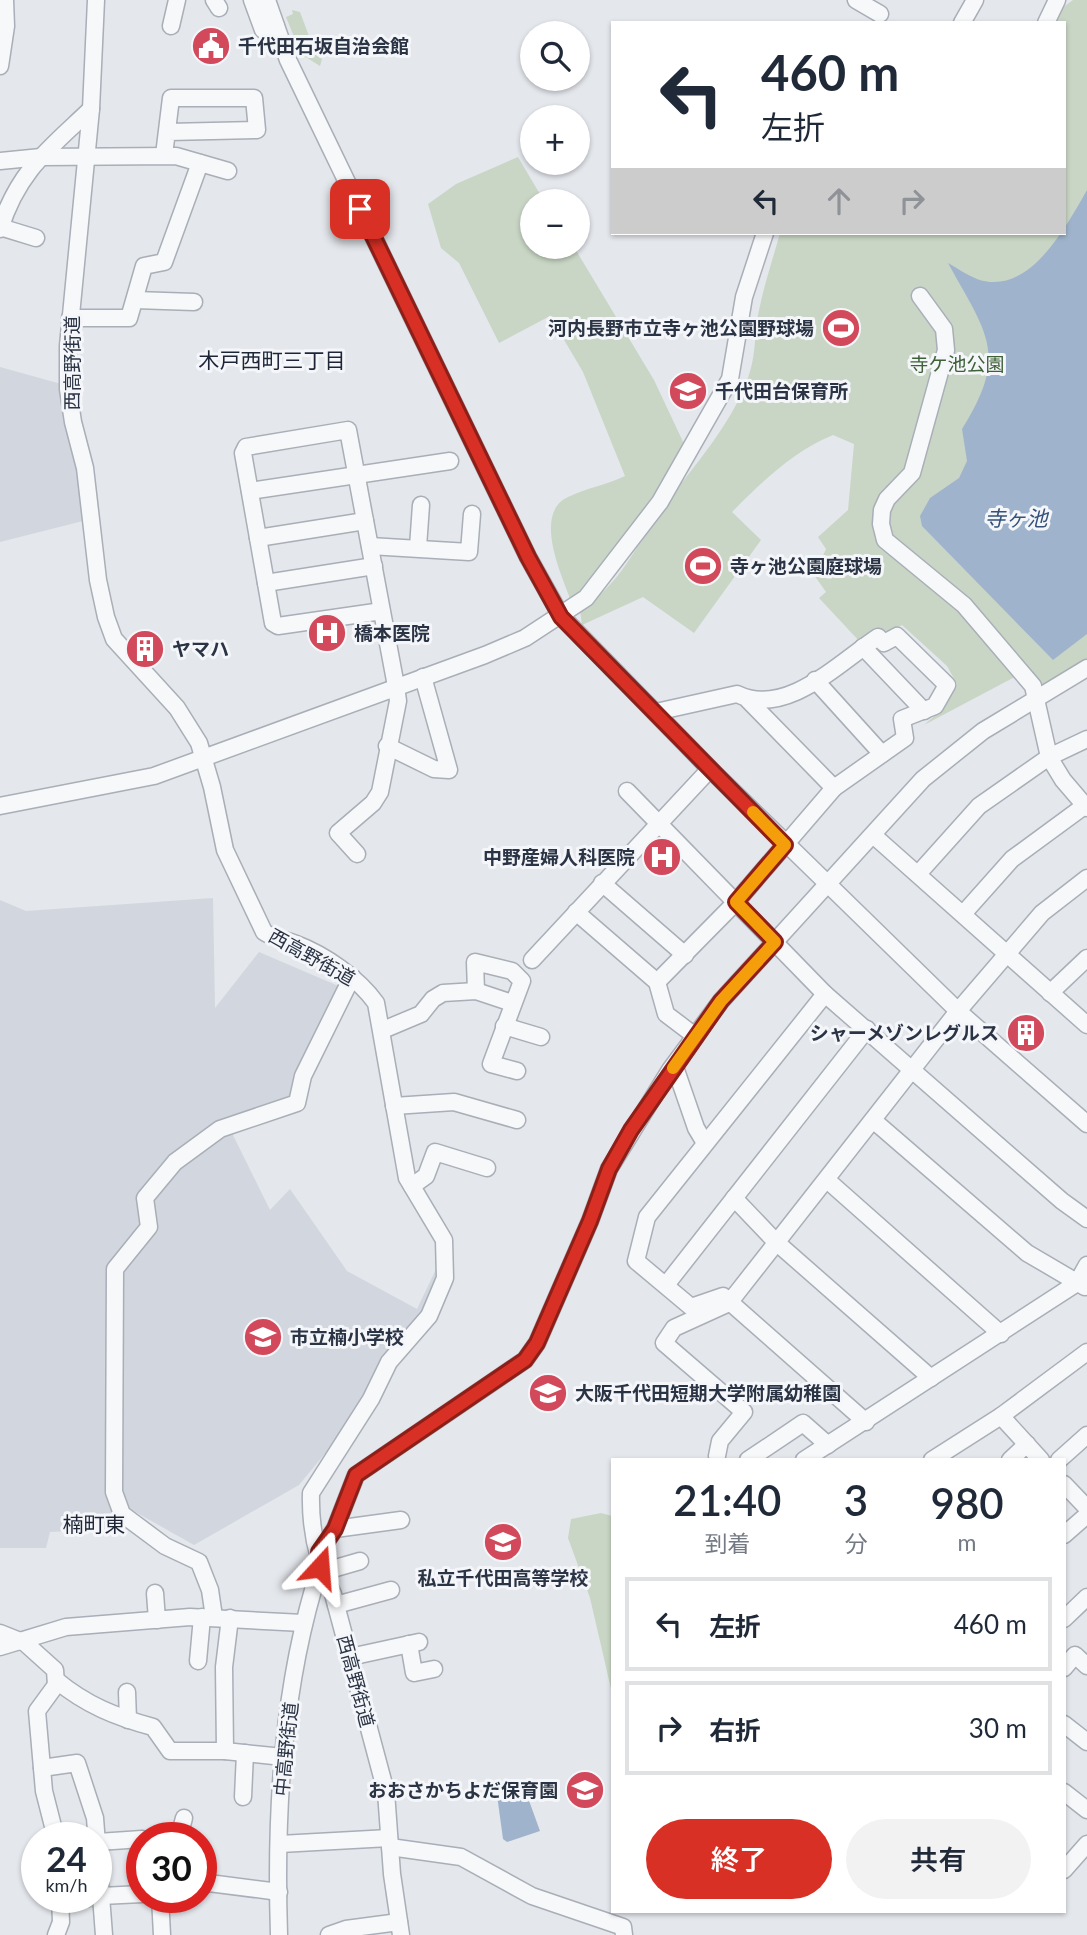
<!DOCTYPE html>
<html lang="ja">
<head>
<meta charset="utf-8">
<style>
	:root { --surface:#fff; --page:#f2f2f3; --text:#1f2937; --muted:#747a83; --line:#e0e1e3; --accent:#d93025 }
	body { margin:0; font-family:Lato,"Noto Sans JP",sans-serif; background:var(--page); color:var(--text); height:100vh; display:flex; flex-direction:column; font-size:26px; white-space:nowrap }
	* { box-sizing:border-box; margin:0 }
	p { font-size:23px; color:var(--muted) }
	.icon { flex:none; width:38px; height:38px; fill:none; stroke:currentColor; stroke-width:2; stroke-linecap:round; stroke-linejoin:round }
	.map { position:relative; flex:1; overflow:hidden }
	.panel { position:absolute; left:611px; top:1458px; width:455px; height:455px; display:flex; flex-direction:column; background:var(--surface); border-radius:0px; box-shadow:0 2px 5px #0004 }
	.panel>* { flex:none }
	.top-card { position:absolute; left:611px; top:21px; width:455px; height:214px; border-radius:0px; box-shadow:0 2px 5px #0004; background:#fff; color:var(--text); overflow:hidden }
	.buttons { position:absolute; left:520px; top:21px; display:grid; gap:14px }
	.buttons a { display:grid; place-items:center; width:70px; height:70px; border-radius:50%; background:var(--surface); box-shadow:0 2px 5px #0004; font-size:35px }
	.speed { position:absolute; left:21px; top:1822px; display:flex; gap:14px; font-size:35px; font-weight:700; text-align:center }
	.speed>* { display:grid; place-content:center; width:91px; height:91px; border-radius:50%; background:var(--surface); box-shadow:0 2px 5px #0004; line-height:1 }
	.speed small { font-size:18px; font-weight:400 }
	.speed .limit { border:10px solid #d22; background:#fff; color:#111 }
	.pin { position:absolute; display:grid; place-items:center; width:60px; height:60px; color:#fff; margin:-30px; border-radius:14px; box-shadow:0 4px 10px #0006 }
	.me { position:absolute; width:77px; margin:-38px; rotate:19deg; stroke-linejoin:round; filter:drop-shadow(0 0 5px #0008) }
	.turn { display:flex; align-items:center; gap:24px; height:147px; padding:0 35px; font-size:32px }
	.turn .icon { width:91px; height:91px; stroke-width:2.5 }
	.turn b { display:block; font-size:49px; line-height:60px }
	.lanes { display:flex; align-items:center; height:66px; padding:0 35px; background:#0003; justify-content:center; gap:35px; direction:ltr }
	.lanes .off { opacity:.35 }
	.eta { display:flex; justify-content:space-evenly; align-items:center; height:119px; text-align:center }
	.eta b { font-size:42px; font-weight:600; line-height:49px }
	.cta { display:flex; gap:14px; margin-top:auto; padding:14px 35px }
	.cta a { flex:1; height:80px; border-radius:42px; background:var(--accent); color:#fff; font-size:28px; font-weight:600; line-height:80px; text-align:center }
	.cta a+a { background:var(--page); color:var(--text) }
	ul { padding:0; list-style:none }
	li { display:flex; align-items:center; gap:21px; height:94px; margin:0 14px 10px; padding:0 21px; border:4px solid var(--line); border-radius:0px }
	li div { flex:1 }
	li b { display:block; font-size:26px }
	li em { font-style:normal }
	.map>svg:first-child { display:block }
	.built { fill:#d2d6de }
	.green { fill:#c9d6c5 }
	.water { fill:#9fb4cc }
	.lines { fill:none; stroke-linecap:round; stroke-linejoin:round }
	.minor-casing { stroke:#a9aeb7; stroke-width:19 }
	.minor { stroke:#f7f8fa; stroke-width:16 }
	.route-casing { stroke:#8d1f18; stroke-width:18 }
	.route { stroke:#d93025; stroke-width:12 }
	.slow { stroke:#f59e0b; stroke-width:12 }
	.labels { text-anchor:middle; stroke-width:6; stroke-linejoin:round; paint-order:stroke }
	.poi-label { font-size:19px; font-weight:bold; fill:#2b3445; stroke:#f4f6f9; text-anchor:start }
	.street-label { font-size:19px; fill:#2b3445; stroke:#f4f6f9 }
	.park-label { font-size:19px; fill:#3f6138; stroke:#f4f6f9 }
	.neighbourhood-label { font-size:21px; fill:#1d2536; stroke:#f4f6f9 }
	.water-label { font-size:21px; font-style:italic; fill:#34527a; stroke:#f4f6f9 }
</style>
</head>
<body>
<div class="map">
<svg width="1087" height="1935" viewBox="0 0 1087 1935">
	<rect width="100%" height="100%" fill="#e4e7ec"/>
	<g class="built">
		<polygon points="0,367 65,385 81,472 83,521 0,542"/>
		<polygon points="213,898 215,1008 259,952 343,988 292,1101 253,1117 160,1175 144,1228 112,1268 109,1489 124,1529 50,1532 46,1548 0,1548 0,900 26,911"/>
		<polygon points="230,1129 270,1210 290,1189 347,1271 417,1309 439,1263 426,1313 355,1417 299,1485 194,1545 123,1505 120,1268 154,1227 150,1201 181,1158"/>
	</g>
	<g class="green">
		<path d="M1073 0H1087V663L1041 693 1024 672 924 725 939 712 957 684 947 666 902 625 887 634 879 629 861 643 819 598 826 592 814 575 826 549 818 537 848 510 854 444 833 435C792 452 762 482 732 512L761 540 694 633 643 597 582 625 580 610C620 583 629 558 654 521 685 474 736 424 751 368 755 353 755 336 757 321 762 291 772 262 780 233H1064V23H1055L1062 8Z"/>
		<polygon points="292,10 300,12 316,55 322,59 320,66 301,54 286,17 293,14"/>
		<path d="M518 157 544 201H532V247H574L654 380 685 446C649 498 622 562 571 601 561 574 533 513 568 497 586 488 607 485 625 476L583 372 550 316 499 343 459 263 441 248 428 204 456 184Z"/>
		<polygon points="601,1513 612,1516 612,1693 590,1598 568,1538 571,1519"/>
		<polygon points="71,1897 96,1897 100,1907 72,1909"/>
	</g>
	<g class="water">
		<path d="M1087 190V634L1053 660 922 526 920 516 930 498 959 478 967 461 962 429C1009 354 987 334 948 263 957 268 967 275 977 279 1029 298 1067 225 1087 190Z"/>
		<polygon points="523,1784 540,1831 507,1842 503,1839 497,1795"/>
	</g>
	<g class="lines">
		<g class="minor-casing">
			<g id="minor">
				<path d="M96 0 91 109 68 346V389L73 422 85 468 98 580 106 617 114 639 177 708 199 743 212 787 225 850 264 932C274 939 285 939 296 944 325 955 358 978 376 1003L407 1178 444 1240 445 1278 429 1316 389 1362 371 1399 311 1493C310 1528 318 1564 333 1594L386 1792 392 1874 401 1935"/>
				<polyline points="214,0 219,8"/>
				<polyline points="252,0 263,30 276,26"/>
				<polyline points="267,0 288,60 528,557 561,616 710,769 958,1011 1087,1124"/>
				<polyline points="856,0 880,14"/>
				<polyline points="962,23 975,0"/>
				<polyline points="1046,23 1057,0"/>
				<polyline points="171,26 177,0"/>
				<polyline points="0,66 6,26 5,0"/>
				<polyline points="164,155 171,98 254,98 257,130 168,132"/>
				<polyline points="0,161 41,157 176,156 228,171"/>
				<polyline points="0,227 36,238"/>
				<path d="M0 229C18 171 49 149 91 109"/>
				<polyline points="920,296 944,329 946,350 912,473 887,499 882,510 881,524 885,540 964,605 1033,686 1049,757 1063,780 1087,808"/>
				<polyline points="135,300 194,302"/>
				<polyline points="70,318 129,318 144,266 164,262 200,163"/>
				<polyline points="250,491 450,461"/>
				<polyline points="258,538 365,521"/>
				<polyline points="370,546 469,552 472,514"/>
				<polyline points="418,547 421,505"/>
				<polyline points="266,583 374,566"/>
				<polyline points="863,647 924,711"/>
				<polyline points="815,680 882,754"/>
				<polyline points="748,700 834,788"/>
				<path d="M656 712 737 694C786 718 840 662 878 637L884 643 897 636 947 685 935 706 902 719 905 738 834 788 736 902 657 982"/>
				<polyline points="387,746 434,769 449,770 423,677"/>
				<polyline points="627,791 825,994 1062,1201 1087,1219"/>
				<polyline points="0,806 154,776 485,655 525,638 586,598 660,502 730,379 744,297 765,233"/>
				<polyline points="873,835 1087,1025"/>
				<polyline points="357,854 338,833 373,803 380,792 398,701 396,686 348,430 246,447 243,453 273,623 278,626 382,611"/>
				<polyline points="918,874 979,806 1049,757 1087,739"/>
				<polyline points="602,883 685,955"/>
				<polyline points="576,912 657,982 666,1014 695,1036"/>
				<polyline points="963,914 1012,859 1087,804"/>
				<polyline points="532,960 710,769"/>
				<polyline points="476,991 475,962 512,971 522,981 491,1064 517,1071"/>
				<polyline points="1050,993 1087,958"/>
				<polyline points="825,994 647,1217 636,1261 691,1307 723,1296 866,1422"/>
				<polyline points="504,1026 541,1037"/>
				<polyline points="383,1030 421,1014 433,999 443,993 476,991 512,1003"/>
				<polyline points="675,1067 696,1128 705,1143"/>
				<polyline points="394,1106 454,1102 517,1120"/>
				<polyline points="873,1120 1027,1253 1085,1287"/>
				<polyline points="827,1180 1001,1334"/>
				<polyline points="412,1186 426,1176 435,1152 487,1168"/>
				<polyline points="734,1198 776,1242 931,1378"/>
				<polyline points="666,1285 867,1029"/>
				<polyline points="1001,1416 1041,1460"/>
				<polyline points="717,1456 720,1441 744,1412 664,1343 674,1328 729,1303 958,1011 1042,913 1087,878"/>
				<polyline points="748,1460 803,1423 828,1445"/>
				<polyline points="804,1460 1077,1283 1087,1265"/>
				<polyline points="932,1460 1001,1416 1087,1352"/>
				<polyline points="1010,1460 1027,1444"/>
				<polyline points="1059,1460 1087,1435"/>
				<polyline points="1064,1484 1087,1508"/>
				<polyline points="335,1529 401,1520"/>
				<polyline points="1064,1535 1087,1515"/>
				<polyline points="319,1552 335,1529 356,1475 525,1360 537,1343 590,1221 609,1169 670,1070 721,1001 923,779 983,731 1087,668"/>
				<polyline points="322,1572 360,1561"/>
				<polyline points="155,1593 157,1620"/>
				<polyline points="336,1605 391,1590"/>
				<polyline points="214,1617 210,1590 199,1562 165,1546 122,1514 114,1492 115,1269 149,1227 145,1198 175,1162 220,1129 297,1103 303,1076 352,977"/>
				<polyline points="1064,1619 1087,1597"/>
				<polyline points="0,1633 25,1643 55,1670 56,1685 37,1711 44,1791 56,1838"/>
				<polyline points="409,1644 414,1673 434,1669"/>
				<polyline points="0,1647 66,1627 190,1617 303,1623"/>
				<polyline points="350,1657 419,1642"/>
				<polyline points="198,1661 202,1617"/>
				<polyline points="1064,1668 1075,1655 1087,1666"/>
				<path d="M56 1680C86 1705 116 1717 153 1727L170 1751H225L283 1757"/>
				<polyline points="127,1692 128,1720"/>
				<polyline points="1064,1724 1087,1742"/>
				<polyline points="225,1751 224,1667 230,1618"/>
				<polyline points="42,1768 77,1763 95,1818 104,1935"/>
				<polyline points="1064,1792 1087,1810"/>
				<polyline points="243,1797 245,1753"/>
				<polyline points="166,1838 179,1837 184,1818"/>
				<polyline points="98,1842 142,1839"/>
				<polyline points="280,1844 389,1838"/>
				<polyline points="390,1847 461,1857 532,1896 623,1927 624,1935"/>
				<polyline points="1064,1870 1087,1844"/>
				<polyline points="201,1882 279,1892"/>
				<polyline points="101,1896 142,1894"/>
				<polyline points="160,1897 162,1935"/>
				<polyline points="56,1935 61,1922 60,1897"/>
				<path d="M279 1935C275 1812 282 1685 320 1567"/>
				<polyline points="329,1935 346,1929 399,1922"/>
			</g>
		</g>
		<use href="#minor" class="minor"/>
	</g>
	<g class="lines">
		<g class="route-casing">
			<polyline id="route" points="320,1567 319,1552 335,1529 356,1475 525,1360 537,1343 590,1221 609,1169 631,1130 721,1001 775,942 736,902 785,845 561,617 528,557 360,209"/>
		</g>
		<use href="#route" class="route"/>
		<polyline class="slow" points="673,1068 721,1001 775,942 736,902 785,845 753,812"/>
	</g>
	<defs>
		<g id="civic-disc" transform="scale(2.0125)"><circle r="9.5" fill="#d1495b" stroke="#f4f6f9"/><path d="M-.6-6.5H3V-4.5H.6V-3L4-1V1h2V6H-6V1h2V-1L-.6-3ZM-1.2 2.5V6h2.4V2.5Z" fill="#fff"/></g>
		<g id="stadium-disc" transform="scale(2.0125)"><circle r="9.5" fill="#d1495b" stroke="#f4f6f9"/><path d="M0-5a6.5 5 0 1 0 0 10a6.5 5 0 1 0 0-10ZM-3.5-1.8h7v3.6h-7Z" fill="#fff"/></g>
		<g id="school-disc" transform="scale(2.0125)"><circle r="9.5" fill="#d1495b" stroke="#f4f6f9"/><path d="M0-5L7-2L0 1L-7-2ZM-4 1L0 2.5L4 1V4Q0 6-4 4Z" fill="#fff"/></g>
		<g id="hospital-disc" transform="scale(2.0125)"><circle r="9.5" fill="#d1495b" stroke="#f4f6f9"/><path d="M-5-5h3v3.5h4V-5h3V5h-3V1.5h-4V5h-3Z" fill="#fff"/></g>
		<g id="building-disc" transform="scale(2.0125)"><circle r="9.5" fill="#d1495b" stroke="#f4f6f9"/><path d="M-4-6H4V6H1V3H-1V6H-4ZM-2.5-4.3h1.7v1.8h-1.7ZM.8-4.3h1.7v1.8H.8ZM-2.5-1h1.7V.8h-1.7ZM.8-1h1.7V.8H.8Z" fill="#fff"/></g>
	</defs>
	<g fill-rule="evenodd">
		<use href="#civic-disc" x="211" y="46"/>
		<use href="#stadium-disc" x="841" y="328"/>
		<use href="#school-disc" x="688" y="391"/>
		<use href="#stadium-disc" x="703" y="566"/>
		<use href="#hospital-disc" x="327" y="633"/>
		<use href="#building-disc" x="145" y="649"/>
		<use href="#hospital-disc" x="662" y="857"/>
		<use href="#building-disc" x="1026" y="1033"/>
		<use href="#school-disc" x="263" y="1337"/>
		<use href="#school-disc" x="548" y="1393"/>
		<use href="#school-disc" x="503" y="1542"/>
		<use href="#school-disc" x="585" y="1790"/>
	</g>
	<g class="labels">
		<g class="poi-label">
			<text x="238" y="53">千代田石坂自治会館</text>
			<text x="814" y="335" text-anchor="end">河内長野市立寺ヶ池公園野球場</text>
			<text x="715" y="398">千代田台保育所</text>
			<text x="730" y="573">寺ヶ池公園庭球場</text>
			<text x="354" y="640">橋本医院</text>
			<text x="172" y="656">ヤマハ</text>
			<text x="635" y="864" text-anchor="end">中野産婦人科医院</text>
			<text x="999" y="1040" text-anchor="end">シャーメゾンレグルス</text>
			<text x="290" y="1344">市立楠小学校</text>
			<text x="575" y="1400">大阪千代田短期大学附属幼稚園</text>
			<text x="503" y="1585" text-anchor="middle">私立千代田高等学校</text>
			<text x="558" y="1797" text-anchor="end">おおさかちよだ保育園</text>
		</g>
		<g class="street-label">
			<text transform="translate(72 363) rotate(-90)" y="7">西高野街道</text>
			<text transform="translate(312 957) rotate(29)" y="7">西高野街道</text>
			<text transform="translate(356 1681) rotate(75)" y="7">西高野街道</text>
			<text transform="translate(286 1749) rotate(-84)" y="7">中高野街道</text>
		</g>
		<g class="park-label">
			<text x="957" y="371">寺ケ池公園</text>
		</g>
		<g class="neighbourhood-label">
			<text x="272" y="368">木戸西町三丁目</text>
			<text x="94" y="1532">楠町東</text>
		</g>
		<g class="water-label">
			<text x="1016" y="526">寺ヶ池</text>
		</g>
	</g>
</svg>
<div class="buttons">
<a><svg class="icon" aria-label="search" viewBox="0 0 24 24"><circle cx="10" cy="10" r="6"/><path d="M15 15l6 6"/></svg></a>
<a>+</a>
<a>−</a>
</div>
<div class="speed"><div>24<small>km/h</small></div><div class="limit">30</div></div>
<div class="pin" style="left:360px;top:209px;background:#d93025"><svg class="icon" aria-label="arrive" viewBox="0 0 24 24"><path d="M6 21V4h12l-3 4 3 4H6"/></svg></div>
<svg class="me" style="left:320px;top:1567px" viewBox="-20 -20 40 40"><path d="M0-17L14 15 0 8-14 15z" fill="#d93025" stroke="#fff" stroke-width="4"/></svg>
<div class="top-card">
<div class="turn"><svg class="icon" aria-label="left" viewBox="0 0 24 24"><path d="M17 20v-9H6M10 6l-5 5 5 5"/></svg><div><b>460 m</b>左折</div></div>
<div class="lanes"><svg class="icon" aria-label="left" viewBox="0 0 24 24"><path d="M17 20v-9H6M10 6l-5 5 5 5"/></svg><svg class="icon off" aria-label="ahead" viewBox="0 0 24 24"><path d="M12 20V5M6 11l6-6 6 6"/></svg><svg class="icon off" aria-label="right" viewBox="0 0 24 24"><path d="M7 20v-9h11M14 6l5 5-5 5"/></svg></div>
</div>
<section class="panel">
<div class="eta">
<div><b>21:40</b><p>到着</p></div>
<div><b>3</b><p>分</p></div>
<div><b>980</b><p>m</p></div>
</div>
<ul>
<li><svg class="icon" aria-label="left" viewBox="0 0 24 24"><path d="M17 20v-9H6M10 6l-5 5 5 5"/></svg><div><b>左折</b></div><em>460 m</em></li>
<li><svg class="icon" aria-label="right" viewBox="0 0 24 24"><path d="M7 20v-9h11M14 6l5 5-5 5"/></svg><div><b>右折</b></div><em>30 m</em></li>
</ul>
<div class="cta"><a>終了</a><a>共有</a></div>
</section>
</div>
</body>
</html>
